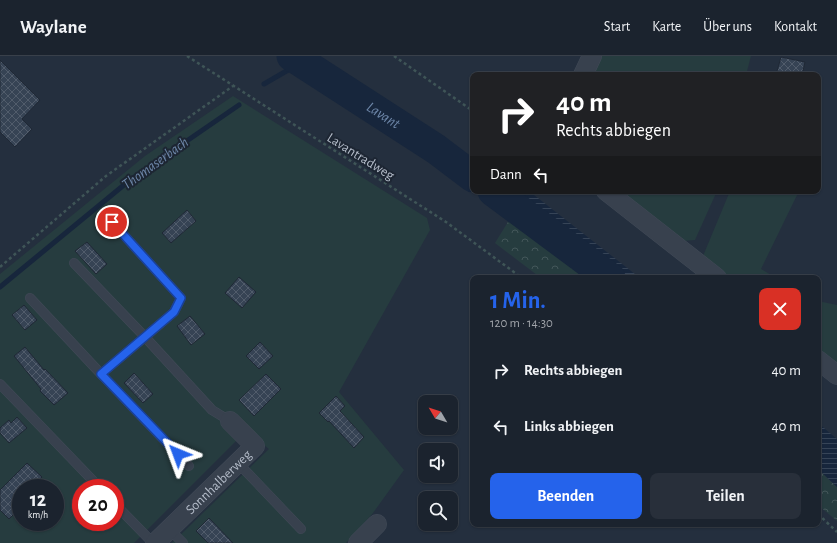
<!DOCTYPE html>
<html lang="de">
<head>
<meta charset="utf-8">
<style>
	:root { --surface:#1b232e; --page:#282f3a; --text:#f1f3f6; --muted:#a0a4aa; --line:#39404a; --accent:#2563eb }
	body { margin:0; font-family:"Alegreya Sans",sans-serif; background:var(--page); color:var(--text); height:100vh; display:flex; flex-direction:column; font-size:15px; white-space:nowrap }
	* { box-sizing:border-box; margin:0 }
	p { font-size:13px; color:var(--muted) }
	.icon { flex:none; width:22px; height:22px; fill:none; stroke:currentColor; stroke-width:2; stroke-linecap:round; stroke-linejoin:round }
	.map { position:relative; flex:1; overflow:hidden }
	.panel { position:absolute; left:470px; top:219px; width:351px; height:252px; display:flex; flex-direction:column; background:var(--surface); border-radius:8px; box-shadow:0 1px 3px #0004,0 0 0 1px var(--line) }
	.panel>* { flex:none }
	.guide { position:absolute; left:470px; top:16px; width:351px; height:122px; border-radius:8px; box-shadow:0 1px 3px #0004,0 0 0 1px var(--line); background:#202124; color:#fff; overflow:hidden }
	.needle { width:26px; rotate:309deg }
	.buttons { position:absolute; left:418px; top:339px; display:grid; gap:8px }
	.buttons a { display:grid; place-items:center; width:40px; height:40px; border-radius:8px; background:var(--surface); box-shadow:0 1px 3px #0004,0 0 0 1px var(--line); font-size:20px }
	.speed { position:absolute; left:12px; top:423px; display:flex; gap:8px; font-size:20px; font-weight:700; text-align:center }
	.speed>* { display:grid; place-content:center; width:52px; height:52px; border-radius:50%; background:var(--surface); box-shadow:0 1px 3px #0004,0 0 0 1px var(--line); line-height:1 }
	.speed small { font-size:10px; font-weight:400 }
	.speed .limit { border:6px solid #d22; background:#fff; color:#111 }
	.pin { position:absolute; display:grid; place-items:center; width:34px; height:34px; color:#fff; margin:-17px; border:2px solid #fff; border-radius:50%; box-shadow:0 1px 4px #0007 }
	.me { position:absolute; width:44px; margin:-22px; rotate:316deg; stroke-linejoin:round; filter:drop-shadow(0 0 3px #0008) }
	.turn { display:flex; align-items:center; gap:14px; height:84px; padding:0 20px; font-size:18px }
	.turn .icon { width:52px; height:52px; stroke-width:2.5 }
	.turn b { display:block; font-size:28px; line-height:34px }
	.then { display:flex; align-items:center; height:38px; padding:0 20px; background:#0003; gap:8px; font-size:15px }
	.round { display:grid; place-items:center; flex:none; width:42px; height:42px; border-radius:8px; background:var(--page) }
	.headline { display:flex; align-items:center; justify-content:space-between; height:68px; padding:0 20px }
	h1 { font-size:24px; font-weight:700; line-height:30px; color:var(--accent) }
	.primary-button { display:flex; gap:8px; margin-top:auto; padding:8px 20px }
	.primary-button a { flex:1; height:46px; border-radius:8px; background:var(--accent); color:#fff; font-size:16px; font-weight:700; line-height:46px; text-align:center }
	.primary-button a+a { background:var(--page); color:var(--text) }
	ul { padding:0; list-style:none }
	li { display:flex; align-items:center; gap:12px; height:56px; padding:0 20px }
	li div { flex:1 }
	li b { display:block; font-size:15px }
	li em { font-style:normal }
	header { display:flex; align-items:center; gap:24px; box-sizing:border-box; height:56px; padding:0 20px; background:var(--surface); border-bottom:1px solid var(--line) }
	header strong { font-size:19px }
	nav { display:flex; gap:22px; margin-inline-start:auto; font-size:14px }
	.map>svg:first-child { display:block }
	.green { fill:#263c3f; fill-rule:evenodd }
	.forest { fill:url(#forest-crowns) }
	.water { fill:url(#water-rules) }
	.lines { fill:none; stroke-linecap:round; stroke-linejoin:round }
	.stream { stroke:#17263c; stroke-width:5 }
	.river { stroke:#17263c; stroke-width:31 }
	.building { fill:url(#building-cross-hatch); stroke:#1f2835 }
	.service-casing { stroke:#414a57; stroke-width:10 }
	.minor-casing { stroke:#414a57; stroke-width:20 }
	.path { stroke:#3f5557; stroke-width:2.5; stroke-dasharray:3 3; stroke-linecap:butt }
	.service { stroke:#38414e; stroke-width:9 }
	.minor { stroke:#38414e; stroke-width:19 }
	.route-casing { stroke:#184099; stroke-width:10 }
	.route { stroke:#2563eb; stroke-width:7 }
	.labels { text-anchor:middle; stroke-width:4; stroke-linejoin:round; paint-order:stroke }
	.street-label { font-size:14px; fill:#b4bcc9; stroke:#1d2633 }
	.water-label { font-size:15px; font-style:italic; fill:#6d86a8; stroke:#1d2633 }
</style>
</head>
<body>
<header>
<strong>Waylane</strong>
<nav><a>Start</a><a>Karte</a><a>Über uns</a><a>Kontakt</a></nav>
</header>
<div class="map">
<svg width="837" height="487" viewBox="0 0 837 487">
	<defs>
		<pattern id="forest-crowns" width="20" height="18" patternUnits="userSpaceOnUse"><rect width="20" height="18" fill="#263c3f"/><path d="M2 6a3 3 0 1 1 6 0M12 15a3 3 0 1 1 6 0" fill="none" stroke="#435659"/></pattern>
		<pattern id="water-rules" width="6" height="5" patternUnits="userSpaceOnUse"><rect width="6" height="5" fill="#17263c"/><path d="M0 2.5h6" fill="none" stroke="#364457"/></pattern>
		<pattern id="building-cross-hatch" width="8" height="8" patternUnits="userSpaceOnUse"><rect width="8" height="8" fill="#364354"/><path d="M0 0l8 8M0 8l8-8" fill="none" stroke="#515c6b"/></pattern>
	</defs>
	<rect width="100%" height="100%" fill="#242f3e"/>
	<g class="green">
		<polygon points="602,0 751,0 746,19 593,19"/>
		<path d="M233 40 427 162 430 174 339 336 404 414 373 457 346 487H172L269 393 246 375 134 487H0V218L145 100ZM21 432H55V466H21ZM81 432H115V466H81Z"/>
		<polygon points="619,135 717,135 695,184 683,185"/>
		<polygon points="730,135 799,135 761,213 776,222 731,222 703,200"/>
		<polygon points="818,245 837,249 837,308 818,293"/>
	</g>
	<g class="forest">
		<polygon points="511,161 592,222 541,222 495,187"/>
		<polygon points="818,413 837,431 837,465 818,449"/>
	</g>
	<g class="water">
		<polygon points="526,135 529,135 640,222 592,222 511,161"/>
		<polygon points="818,367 837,383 837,431 818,413"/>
	</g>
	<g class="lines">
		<g class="stream">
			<polyline points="264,28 302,6"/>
			<polyline points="0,231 130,124 239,49"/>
		</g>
		<g class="river">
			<path id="s1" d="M292 0 436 93 473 121"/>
			<polyline points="493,135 610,222"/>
		</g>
	</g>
	<g class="building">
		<polygon points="781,1 805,6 802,19 776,19"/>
		<polygon points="0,4 40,44 22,63 32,73 15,91 0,76"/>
		<polygon points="187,154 196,165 171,187 162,177"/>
		<polygon points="87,186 107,208 96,218 75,195"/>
		<polygon points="239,221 256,236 242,252 225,237"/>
		<polygon points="24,249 37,264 25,274 12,259"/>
		<polygon points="190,260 205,278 191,289 177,270"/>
		<polygon points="260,286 273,300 259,313 246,300"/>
		<polygon points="25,291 44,314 45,313 68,337 54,349 40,335 41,333 14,300"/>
		<polygon points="134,317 153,338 143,347 124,327"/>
		<polygon points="266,318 281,333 254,360 239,344"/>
		<polygon points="336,340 345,350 340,355 364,381 354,392 329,365 328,366 319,357"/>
		<polygon points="17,361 27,372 9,387 0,377 0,372 9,364 11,367"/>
		<polygon points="27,407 42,421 32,432 21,432 21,443 16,448 20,452 9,463 0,454 0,434"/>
		<polygon points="209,462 233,487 208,487 196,475"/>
	</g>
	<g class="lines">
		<g class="service-casing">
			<g id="service">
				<polyline points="74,207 145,281 174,256 181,242 112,166"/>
				<polyline points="30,242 101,318 145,281 212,354 230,365"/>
				<polyline points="101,318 189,410"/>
				<polyline points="0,328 100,432"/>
				<polyline points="238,407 301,473"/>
				<polyline points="115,448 153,487"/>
				<polyline points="169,473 183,487"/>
			</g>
		</g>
		<g class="minor-casing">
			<g id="minor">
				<polyline points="583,19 592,0"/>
				<polyline points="606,135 717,222"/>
				<polyline points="818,304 837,319"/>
				<path id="s2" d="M155 487 255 390 230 365"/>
				<polyline points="358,487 377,468"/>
			</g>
		</g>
		<g class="path">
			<polyline points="187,0 446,166 522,222"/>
			<polyline points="394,0 473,55"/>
			<polyline points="0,211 106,120 233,30"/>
			<polyline points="818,458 837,476"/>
		</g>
		<use href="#service" class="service"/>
		<use href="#minor" class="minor"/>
	</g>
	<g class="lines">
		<g class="route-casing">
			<polyline id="route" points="112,166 181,242 174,256 101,318 178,398"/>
		</g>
		<use href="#route" class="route"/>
	</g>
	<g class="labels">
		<g class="street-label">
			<text transform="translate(361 100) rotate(32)" y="5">Lavantradweg</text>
			<text dy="5" stroke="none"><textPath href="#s2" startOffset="88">Sonnhalberweg</textPath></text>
		</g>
		<g class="water-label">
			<text dy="5" stroke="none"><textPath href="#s1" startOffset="109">Lavant</textPath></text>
			<text transform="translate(155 107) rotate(-36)" y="5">Thomaserbach</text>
		</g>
	</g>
</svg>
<div class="buttons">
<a><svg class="needle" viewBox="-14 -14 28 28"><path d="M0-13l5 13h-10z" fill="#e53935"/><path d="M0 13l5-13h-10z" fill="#a0a4aa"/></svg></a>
<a><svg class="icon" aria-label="sound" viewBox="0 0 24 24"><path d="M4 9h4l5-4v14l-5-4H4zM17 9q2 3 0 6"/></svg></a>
<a><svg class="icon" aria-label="search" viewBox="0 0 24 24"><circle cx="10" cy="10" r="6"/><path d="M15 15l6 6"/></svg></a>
</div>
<div class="speed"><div>12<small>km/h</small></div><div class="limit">20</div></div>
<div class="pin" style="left:112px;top:166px;background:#d93025"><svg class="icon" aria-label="arrive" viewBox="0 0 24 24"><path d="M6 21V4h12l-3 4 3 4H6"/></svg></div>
<svg class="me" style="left:178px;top:398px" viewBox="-20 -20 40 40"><path d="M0-17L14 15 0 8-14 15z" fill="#2563eb" stroke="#fff" stroke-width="4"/></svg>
<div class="guide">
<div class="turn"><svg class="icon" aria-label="right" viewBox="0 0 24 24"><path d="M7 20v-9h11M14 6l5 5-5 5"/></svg><div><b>40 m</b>Rechts abbiegen</div></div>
<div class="then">Dann<svg class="icon" aria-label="left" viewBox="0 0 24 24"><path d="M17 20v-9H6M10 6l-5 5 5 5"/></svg></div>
</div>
<section class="panel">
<div class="headline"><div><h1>1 Min.</h1><p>120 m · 14:30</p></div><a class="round" style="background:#d93025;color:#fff"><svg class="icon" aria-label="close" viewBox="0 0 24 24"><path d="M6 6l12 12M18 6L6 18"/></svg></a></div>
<ul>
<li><svg class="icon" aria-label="right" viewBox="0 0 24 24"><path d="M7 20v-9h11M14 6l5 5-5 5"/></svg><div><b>Rechts abbiegen</b></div><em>40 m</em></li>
<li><svg class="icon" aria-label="left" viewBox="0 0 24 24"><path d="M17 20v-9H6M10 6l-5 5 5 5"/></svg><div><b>Links abbiegen</b></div><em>40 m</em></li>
</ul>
<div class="primary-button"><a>Beenden</a><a>Teilen</a></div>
</section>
</div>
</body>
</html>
